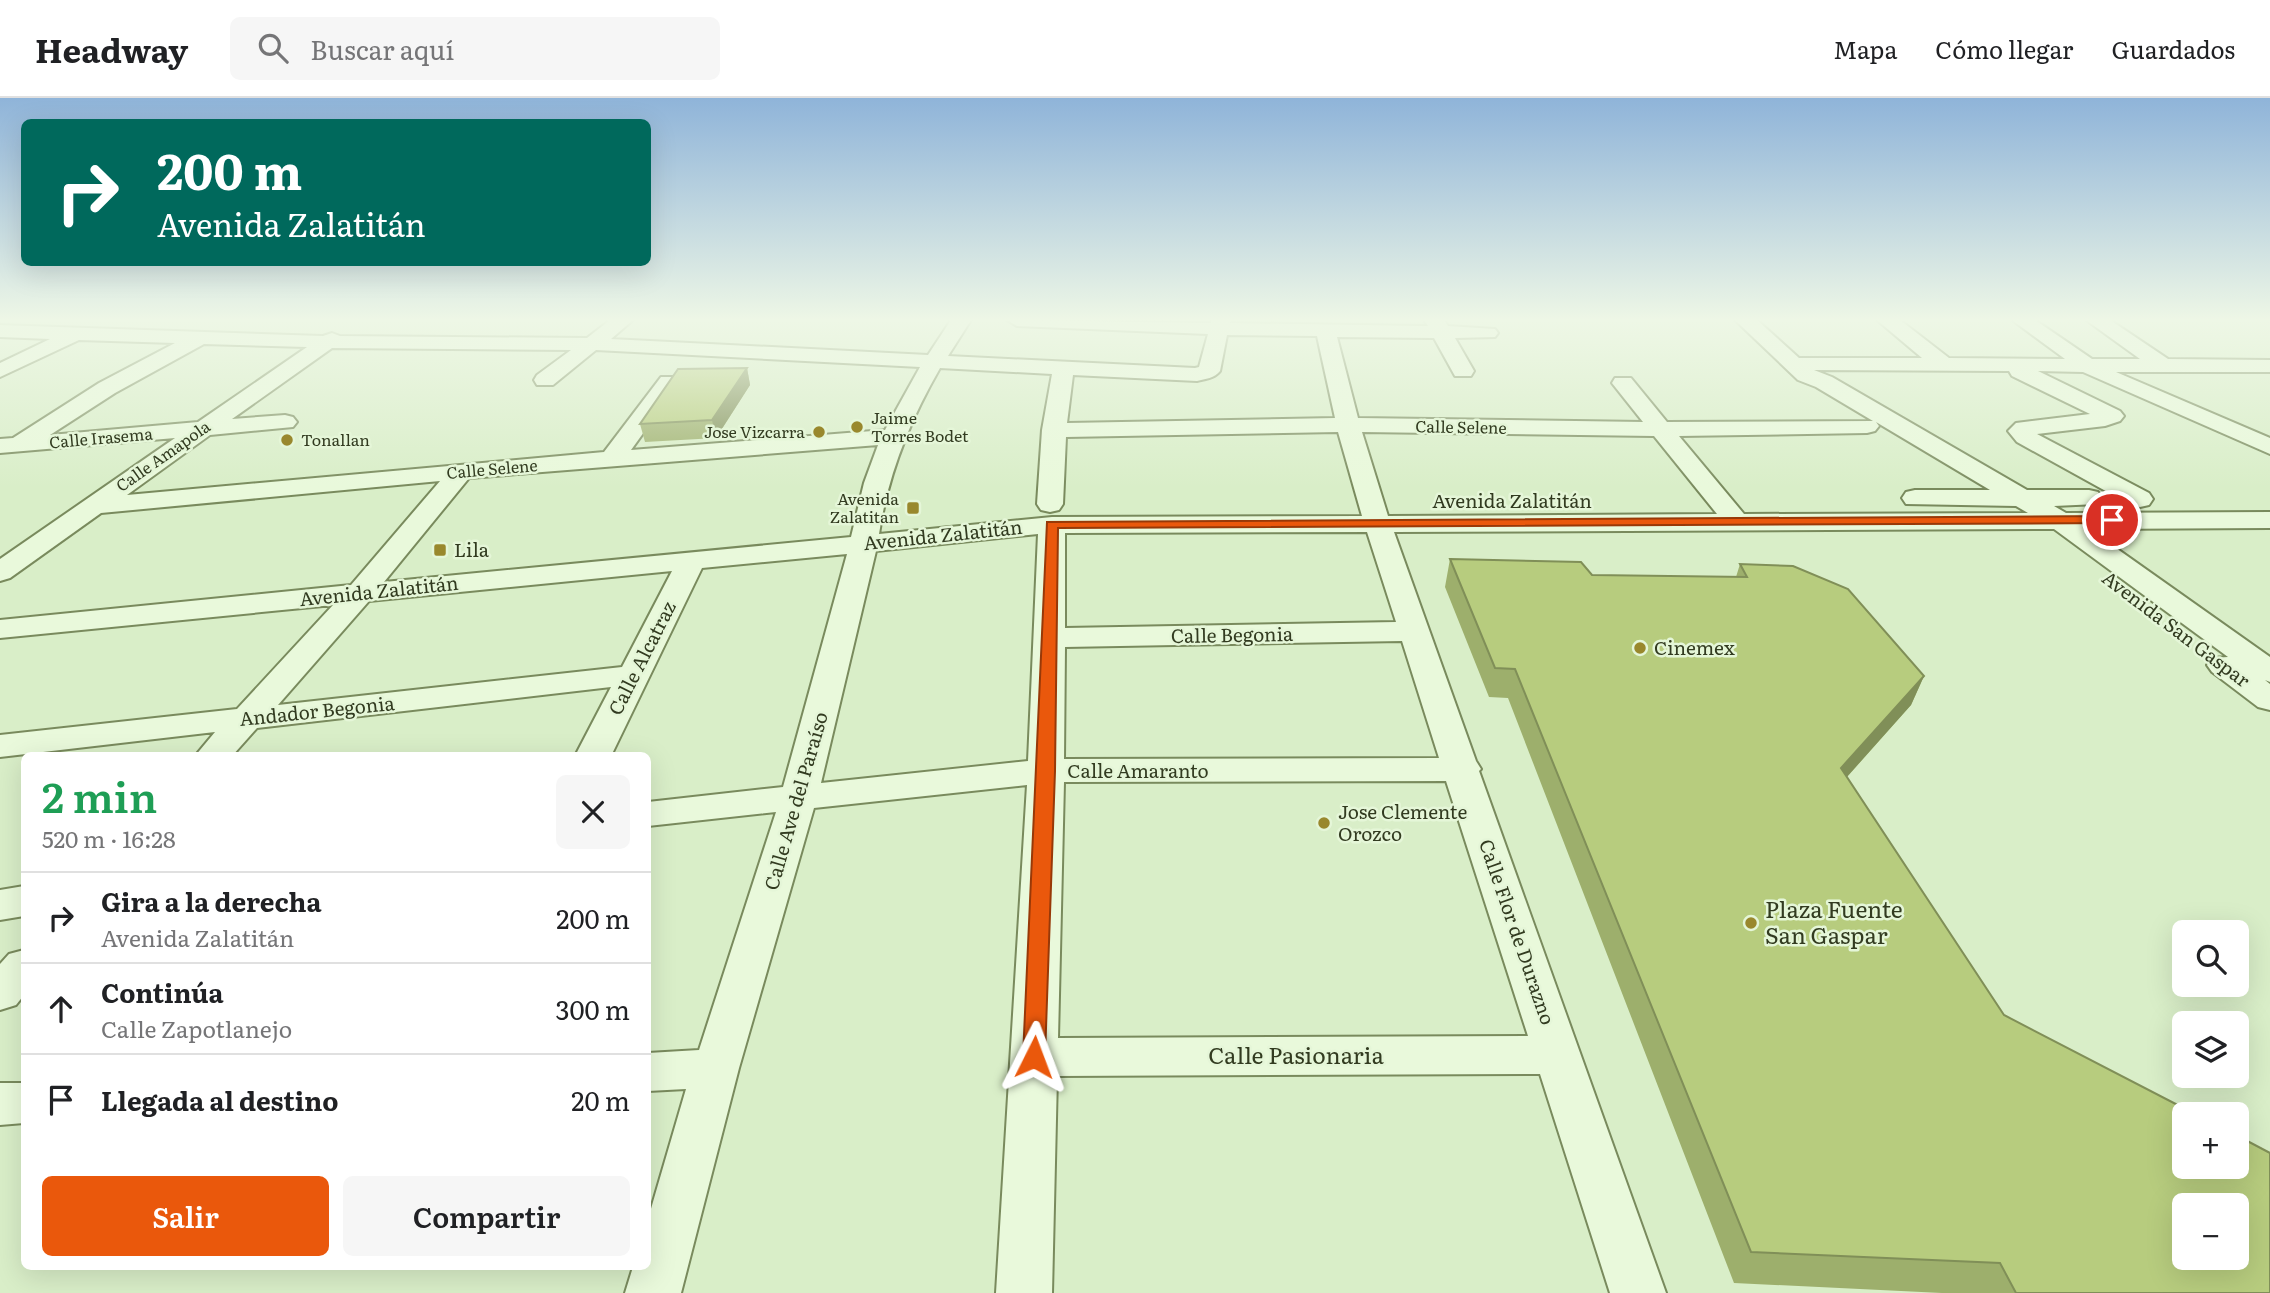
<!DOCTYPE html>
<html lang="es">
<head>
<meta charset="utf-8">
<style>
	:root { --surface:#fff; --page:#f6f6f6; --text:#202124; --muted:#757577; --line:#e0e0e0; --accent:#ea580c }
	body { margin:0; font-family:Literata,serif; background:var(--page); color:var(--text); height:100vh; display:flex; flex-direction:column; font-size:26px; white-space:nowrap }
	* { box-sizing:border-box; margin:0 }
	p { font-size:23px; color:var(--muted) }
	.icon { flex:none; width:38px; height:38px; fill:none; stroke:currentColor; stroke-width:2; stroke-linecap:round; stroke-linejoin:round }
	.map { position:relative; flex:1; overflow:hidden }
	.details { position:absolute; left:21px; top:654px; width:630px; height:518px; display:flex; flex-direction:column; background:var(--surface); border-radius:10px; box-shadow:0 7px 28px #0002 }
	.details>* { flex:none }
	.banner { position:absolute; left:21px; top:21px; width:630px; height:147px; border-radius:10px; box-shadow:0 7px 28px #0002; background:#00695c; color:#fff; overflow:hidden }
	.controls { position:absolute; left:2172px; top:822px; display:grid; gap:14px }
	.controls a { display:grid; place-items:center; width:77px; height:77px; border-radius:10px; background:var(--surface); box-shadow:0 7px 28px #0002; font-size:35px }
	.pin { position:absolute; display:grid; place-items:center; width:60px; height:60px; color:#fff; margin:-30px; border:4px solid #fff; border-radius:50%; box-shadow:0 2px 7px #0007 }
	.me { position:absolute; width:77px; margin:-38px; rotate:3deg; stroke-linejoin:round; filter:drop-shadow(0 0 5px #0008) }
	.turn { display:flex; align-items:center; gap:24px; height:147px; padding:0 21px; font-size:32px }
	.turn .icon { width:91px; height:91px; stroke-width:2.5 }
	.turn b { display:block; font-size:49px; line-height:60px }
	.round { display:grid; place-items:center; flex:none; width:74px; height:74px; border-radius:10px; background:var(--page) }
	.head { display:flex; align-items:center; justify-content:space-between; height:119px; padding:0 21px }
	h1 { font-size:42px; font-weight:600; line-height:52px; color:#1e9e55 }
	.action { display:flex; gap:14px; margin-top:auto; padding:14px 21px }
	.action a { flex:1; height:80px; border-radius:10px; background:var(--accent); color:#fff; font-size:28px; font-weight:600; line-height:80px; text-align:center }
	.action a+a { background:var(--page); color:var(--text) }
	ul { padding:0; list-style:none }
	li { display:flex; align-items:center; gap:21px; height:91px; padding:0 21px; border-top:2px solid var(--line) }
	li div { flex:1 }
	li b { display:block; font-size:26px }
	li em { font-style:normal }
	header { display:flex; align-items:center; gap:42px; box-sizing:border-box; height:98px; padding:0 35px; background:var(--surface); border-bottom:2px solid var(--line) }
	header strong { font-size:33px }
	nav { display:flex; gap:38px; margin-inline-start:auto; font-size:24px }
	.search { width:490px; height:63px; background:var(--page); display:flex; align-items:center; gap:18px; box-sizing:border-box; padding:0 24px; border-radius:10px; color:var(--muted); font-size:26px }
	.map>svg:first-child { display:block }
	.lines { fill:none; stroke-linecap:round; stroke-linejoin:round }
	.minor-casing { stroke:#798a5d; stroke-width:4 }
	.minor { fill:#e9f9db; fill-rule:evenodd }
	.wall { fill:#9daf6c }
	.shaded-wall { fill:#808f58 }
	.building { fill:#b7cc7e; stroke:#808f58; stroke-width:2; fill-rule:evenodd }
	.route { fill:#ea580c; stroke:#983908; stroke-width:2 }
	.poi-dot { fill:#99882d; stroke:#e5f6d8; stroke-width:2.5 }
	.labels { text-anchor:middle; stroke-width:5; stroke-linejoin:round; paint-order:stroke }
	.far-poi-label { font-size:16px; fill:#323b20; stroke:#e5f6d8; text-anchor:start }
	.far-street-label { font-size:16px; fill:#323b20; stroke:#e5f6d8 }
	.street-label { font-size:19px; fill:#323b20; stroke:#e5f6d8 }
	.poi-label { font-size:19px; fill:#323b20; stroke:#e5f6d8; text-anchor:start }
	.near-poi-label { font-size:23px; fill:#323b20; stroke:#e5f6d8; text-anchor:start }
	.near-street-label { font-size:23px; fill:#323b20; stroke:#e5f6d8 }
</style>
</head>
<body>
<header>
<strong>Headway</strong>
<div class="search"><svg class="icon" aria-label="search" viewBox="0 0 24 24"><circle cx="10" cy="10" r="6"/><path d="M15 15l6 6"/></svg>Buscar aquí</div>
<nav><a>Mapa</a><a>Cómo llegar</a><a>Guardados</a></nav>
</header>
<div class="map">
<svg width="2270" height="1195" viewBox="0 0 2270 1195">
	<rect width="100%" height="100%" fill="#d9eec8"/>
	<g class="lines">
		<g class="minor-casing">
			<g id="minor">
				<path d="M610 222H633L611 241 928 257 951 222H971L948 258 1195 270 1199 269 1208 236 1017 228 1007 222 1211 225V222H1231L1230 225 1428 228 1424 222H1444L1448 228 1495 231 1498 235 1495 239 1455 240 1474 273 1471 278H1455L1434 240 1337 239 1358 320 1643 324 1612 285 1615 280H1631L1667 324 1873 323 1816 289 1798 282 1735 222H1757L1799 260H1922L1877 222H1900L1949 260 2065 261 2012 222H2035L2092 261H2140L2086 222H2110L2168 261 2270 262V274H2116L2270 340V356L2083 274 2038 273 2120 313 2124 318 2120 323 2105 328 2037 336 2149 395 2153 401 2149 407 2140 409 2131 407 2017 344 2008 333 2016 325 2090 316 2012 278 2009 273 1814 272 1832 279 2027 392H2089L2098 394 2102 400 2098 406 2054 408 2066 415 2270 414V430L2089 431 2270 559V584L2265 582 2270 586V612L2258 609 2212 574 2207 567 2212 560 2228 559 2054 431 1394 434 1476 663 1481 671 1479 673 1666 1195H1610L1540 976 1057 978 1052 1195H996L1027 687 814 710 739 970 681 1195H625L633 1169H648V1121L686 991 648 993V955L699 952 776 714 648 728V704L783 689 847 456 702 470 611 658H575L611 589 257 630 232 658H195L215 634 0 659V637L237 611 333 507 0 540V522L351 487 440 383 101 415 10 480 0 483V461L175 340 0 355V341L13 340 99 285 175 245 79 242 0 279V265L50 241 0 239V227L323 238 332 235 340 238 587 240ZM1227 237 1317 238 1335 320 1067 325 1073 277 1197 283C1205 281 1215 280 1220 273ZM204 246 307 249 198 324 50 337 115 295ZM332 250 571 252 537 277 534 282 537 287H553L596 252 920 269 885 332 631 352 680 284 677 279H661L604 354 127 397 210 337 293 329 297 324 293 319 285 317 232 321ZM940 270 1052 276 1042 332 1037 406 1041 412 1050 414 1059 412 1063 406 1066 339 1338 334 1362 418 1052 419 879 436C888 376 910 322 940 270ZM1876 324 1990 392H1915L1906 394 1902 400 1906 406 2016 408 2028 415 1744 416 1679 338 1867 335 1875 333 1879 328ZM1362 334 1654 338 1717 416 1388 418ZM878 347 864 385 851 439 384 484 469 380ZM1367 434 1396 524 1065 530V435ZM1038 436 1028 663 821 685 876 453ZM672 473 622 569 278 607 369 503ZM1402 543 1439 660 1064 661 1065 549ZM1446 683 1528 938 1058 940 1064 684Z"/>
				<polygon points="24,788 24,818 0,822 0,792"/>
				<polygon points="24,852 24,897 16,907 0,912 0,866 9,856"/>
				<polygon points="0,985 24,985 24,1025 0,1027"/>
			</g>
		</g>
		<use href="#minor" class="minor"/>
	</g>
	<g class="wall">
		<polygon points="747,270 750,287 716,340 645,344 640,326"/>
		<polygon points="1450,461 1592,477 1736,479 1740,466 1924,578 1911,607 1847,679 2004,917 2270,1195 1942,1195 1734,1185 1508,600 1489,599 1445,489"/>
	</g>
	<g class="shaded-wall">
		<polygon points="747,270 750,287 716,340 712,322"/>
		<polygon points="1924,578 1911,607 1828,700 1841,670"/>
	</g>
	<g class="building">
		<polygon points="747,270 712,322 640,326 678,271"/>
		<path d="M1450 461 1581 464 1592 477 1747 479 1740 466 1793 468 1848 491 1924 578 1841 670 2004 917 2197 1017H2184V1069H2236V1037L2270 1055V1195H2016L2000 1165 1751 1154 1515 571 1495 570ZM2184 1108H2236V1160H2184Z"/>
	</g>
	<linearGradient id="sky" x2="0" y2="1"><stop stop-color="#8fb4d9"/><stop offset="0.57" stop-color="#eef7e6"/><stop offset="1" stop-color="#eef7e6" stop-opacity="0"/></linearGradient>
	<rect width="2270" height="390" fill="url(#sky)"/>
	<polygon class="route" points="2112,418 2116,420 2116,425 1058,430 1055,673 1045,959 1042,966 1034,969 1026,966 1023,959 1047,424"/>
	<g class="poi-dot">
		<circle cx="857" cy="329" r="7"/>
		<circle cx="819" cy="334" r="7"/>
		<circle cx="287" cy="342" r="7"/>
		<rect x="906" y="403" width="14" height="14" rx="3.5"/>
		<rect x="433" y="445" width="14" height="14" rx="3.5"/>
		<circle cx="1640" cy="550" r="7"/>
		<circle cx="1324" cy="725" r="7"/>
		<circle cx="1751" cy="825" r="7"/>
	</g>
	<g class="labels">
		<g class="far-poi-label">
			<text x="871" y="326">Jaime<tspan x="871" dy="18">Torres Bodet</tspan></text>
			<text x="805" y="340" text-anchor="end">Jose Vizcarra</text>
			<text x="301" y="348">Tonallan</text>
			<text x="899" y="407" text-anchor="end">Avenida<tspan x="899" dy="18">Zalatitan</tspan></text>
		</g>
		<g class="far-street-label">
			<text transform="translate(1461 329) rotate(1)" y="6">Calle Selene</text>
			<text transform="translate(101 340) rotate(-5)" y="6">Calle Irasema</text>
			<text transform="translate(163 358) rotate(-35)" y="6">Calle Amapola</text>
			<text transform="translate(492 371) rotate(-5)" y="6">Calle Selene</text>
		</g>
		<g class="street-label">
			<text x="1512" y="410">Avenida Zalatitán</text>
			<text transform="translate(943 437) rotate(-6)" y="7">Avenida Zalatitán</text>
			<text transform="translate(379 493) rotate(-6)" y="7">Avenida Zalatitán</text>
			<text transform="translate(2176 531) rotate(37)" y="7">Avenida San Gaspar</text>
			<text transform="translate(1232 537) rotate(-1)" y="7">Calle Begonia</text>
			<text transform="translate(642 560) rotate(-63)" y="7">Calle Alcatraz</text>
			<text transform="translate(317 613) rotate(-6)" y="7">Andador Begonia</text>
			<text x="1138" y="680">Calle Amaranto</text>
			<text transform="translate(796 703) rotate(-74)" y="7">Calle Ave del Paraíso</text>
			<text transform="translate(1517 834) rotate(71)" y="7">Calle Flor de Durazno</text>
		</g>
		<g class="poi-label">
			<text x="454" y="459">Lila</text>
			<text x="1654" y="557">Cinemex</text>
			<text x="1338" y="721">Jose Clemente<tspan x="1338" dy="22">Orozco</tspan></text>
		</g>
		<g class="near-poi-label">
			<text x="1765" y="820">Plaza Fuente<tspan x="1765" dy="26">San Gaspar</tspan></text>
		</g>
		<g class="near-street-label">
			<text x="1296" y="966">Calle Pasionaria</text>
		</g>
	</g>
</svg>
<div class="controls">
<a><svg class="icon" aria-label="search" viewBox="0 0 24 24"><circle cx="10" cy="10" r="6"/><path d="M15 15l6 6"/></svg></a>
<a><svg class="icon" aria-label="layers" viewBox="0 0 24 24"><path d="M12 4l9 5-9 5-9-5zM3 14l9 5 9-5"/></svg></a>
<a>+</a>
<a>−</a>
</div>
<div class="pin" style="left:2112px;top:422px;background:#d93025"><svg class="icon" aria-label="arrive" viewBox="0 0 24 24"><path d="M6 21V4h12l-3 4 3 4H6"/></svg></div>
<svg class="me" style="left:1034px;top:959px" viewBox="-20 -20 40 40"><path d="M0-17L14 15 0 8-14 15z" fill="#ea580c" stroke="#fff" stroke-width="4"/></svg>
<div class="banner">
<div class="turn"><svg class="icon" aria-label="right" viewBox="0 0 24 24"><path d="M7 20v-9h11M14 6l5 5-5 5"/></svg><div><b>200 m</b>Avenida Zalatitán</div></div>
</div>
<section class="details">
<div class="head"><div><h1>2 min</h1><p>520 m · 16:28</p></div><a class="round"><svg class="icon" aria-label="close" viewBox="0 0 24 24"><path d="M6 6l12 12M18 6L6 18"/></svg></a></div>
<ul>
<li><svg class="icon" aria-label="right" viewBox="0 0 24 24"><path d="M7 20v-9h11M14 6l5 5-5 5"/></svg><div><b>Gira a la derecha</b><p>Avenida Zalatitán</p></div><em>200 m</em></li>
<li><svg class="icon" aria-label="ahead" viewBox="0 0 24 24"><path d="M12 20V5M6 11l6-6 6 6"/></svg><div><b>Continúa</b><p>Calle Zapotlanejo</p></div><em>300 m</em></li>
<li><svg class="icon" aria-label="arrive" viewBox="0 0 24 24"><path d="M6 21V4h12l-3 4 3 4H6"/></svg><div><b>Llegada al destino</b></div><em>20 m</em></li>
</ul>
<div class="action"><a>Salir</a><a>Compartir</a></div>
</section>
</div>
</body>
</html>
